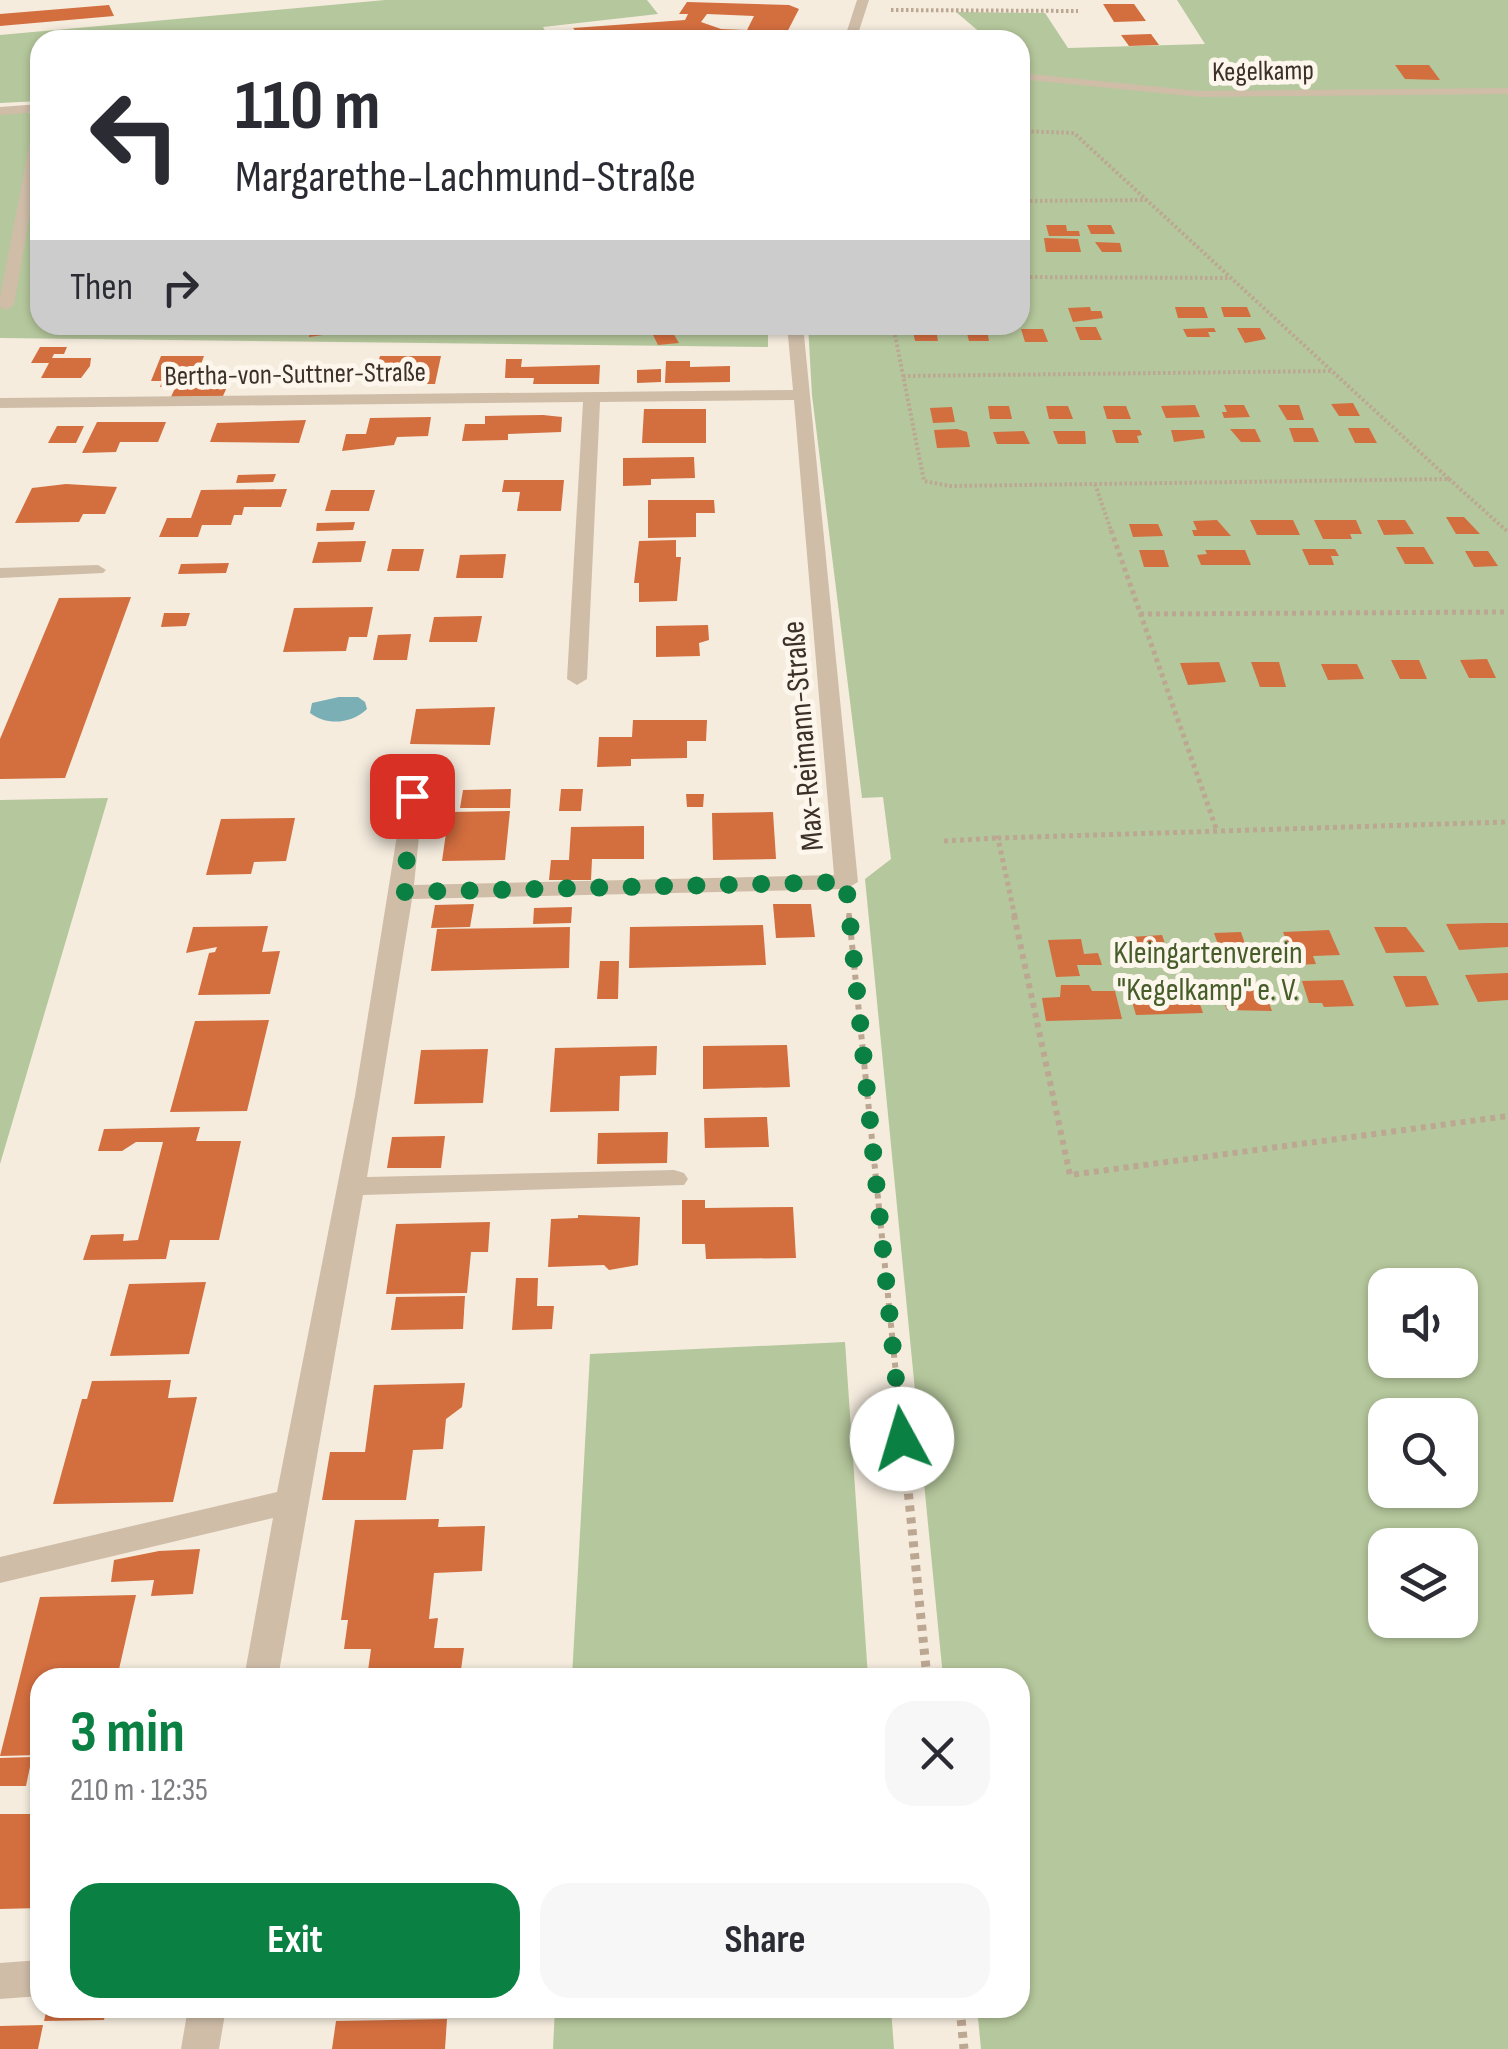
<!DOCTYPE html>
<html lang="en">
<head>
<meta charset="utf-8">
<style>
	:root { --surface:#fff; --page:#f7f7f7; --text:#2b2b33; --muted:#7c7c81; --accent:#0b8043 }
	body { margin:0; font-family:"Sofia Sans Condensed",sans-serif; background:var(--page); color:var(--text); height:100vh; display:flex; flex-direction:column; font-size:38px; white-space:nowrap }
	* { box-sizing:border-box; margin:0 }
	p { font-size:32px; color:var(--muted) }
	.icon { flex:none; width:55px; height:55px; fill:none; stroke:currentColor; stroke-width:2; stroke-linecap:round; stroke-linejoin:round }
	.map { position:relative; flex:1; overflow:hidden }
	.side { position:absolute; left:30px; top:1668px; width:1000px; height:350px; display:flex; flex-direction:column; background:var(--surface); border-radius:30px; box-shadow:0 2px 8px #0004 }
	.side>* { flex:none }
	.hud { position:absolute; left:30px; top:30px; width:1000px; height:305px; border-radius:30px; box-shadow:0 2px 8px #0004; background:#fff; color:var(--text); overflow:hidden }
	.controls { position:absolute; left:1368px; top:1268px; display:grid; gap:20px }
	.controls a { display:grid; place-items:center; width:110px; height:110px; border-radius:20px; background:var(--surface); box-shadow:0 2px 8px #0004; font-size:50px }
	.pin { position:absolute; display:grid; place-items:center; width:85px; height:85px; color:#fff; margin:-42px; border-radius:20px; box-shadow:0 5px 15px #0006 }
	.me { position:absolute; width:110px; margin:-55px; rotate:354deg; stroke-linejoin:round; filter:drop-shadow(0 0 8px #0008) }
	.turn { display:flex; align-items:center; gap:35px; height:210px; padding:0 40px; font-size:45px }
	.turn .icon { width:130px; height:130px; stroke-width:2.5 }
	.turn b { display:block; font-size:70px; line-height:85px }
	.then { display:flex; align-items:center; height:95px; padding:0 40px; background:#0003; gap:20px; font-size:38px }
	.round { display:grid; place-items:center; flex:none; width:105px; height:105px; border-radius:30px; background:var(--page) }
	.head { display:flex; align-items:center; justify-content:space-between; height:170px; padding:0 40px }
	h1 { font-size:60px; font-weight:700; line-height:75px; color:var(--accent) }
	.cta { display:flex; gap:20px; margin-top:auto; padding:20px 40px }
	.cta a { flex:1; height:115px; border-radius:30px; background:var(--accent); color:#fff; font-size:40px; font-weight:700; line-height:115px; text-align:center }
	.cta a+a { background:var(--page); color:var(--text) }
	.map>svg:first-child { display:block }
	.green { fill:#b5c79c; fill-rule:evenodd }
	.water { fill:#7aafb6 }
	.building { fill:#d36e3f; fill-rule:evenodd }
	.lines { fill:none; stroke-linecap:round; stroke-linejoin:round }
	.path-far3 { stroke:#bca792; stroke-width:4; stroke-dasharray:2.5 2.5; stroke-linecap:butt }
	.path-far2 { stroke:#bca792; stroke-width:5; stroke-dasharray:4 4; stroke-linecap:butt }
	.path-far1 { stroke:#bca792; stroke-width:6; stroke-dasharray:5 5; stroke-linecap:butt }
	.path { stroke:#bca792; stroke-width:9; stroke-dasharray:6 6; stroke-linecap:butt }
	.lane { fill:#cfbda8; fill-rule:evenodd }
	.street { fill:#cfbda8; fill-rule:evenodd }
	.route { stroke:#0b8043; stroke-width:18; stroke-dasharray:0 32.4 }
	.labels { text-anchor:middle; stroke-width:10; stroke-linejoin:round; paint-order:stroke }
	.far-street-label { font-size:28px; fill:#3c3029; stroke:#fcf6ec }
	.street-label { font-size:32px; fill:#3c3029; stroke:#fcf6ec }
	.park-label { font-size:32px; fill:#465d2a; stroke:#fcf6ec }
</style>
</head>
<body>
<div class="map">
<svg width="1508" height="2049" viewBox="0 0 1508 2049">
	<rect width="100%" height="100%" fill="#f5ecde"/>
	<g class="green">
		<polygon points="385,0 647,0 658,14 543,27 550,40 40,40 40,101 0,103 0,35"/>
		<path d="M1177 0H1508V2049H981L977 2008H1020V1678L943 1677 865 879 891 859 883 797 862 798 812 395 808 325H1020V78L1030 77 1020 67V40H989L956 12 1045 13 1068 48 1205 44ZM1385 1285H1460V1360H1385ZM1385 1415H1460V1490H1385ZM1385 1545H1460V1620H1385Z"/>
		<polygon points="0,113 40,113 40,325 768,325 768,347 0,338"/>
		<polygon points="108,798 0,1164 0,800"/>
		<polygon points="845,1342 868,1677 572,1677 590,1354"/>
		<polygon points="555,2008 891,2008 894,2049 553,2049"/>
	</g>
	<path class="water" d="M339 697H358L365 702 367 709C351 724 327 726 310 713L312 703Z"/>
	<g class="building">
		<path d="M687 2 789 5 799 9 783 40H743L744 34 717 33 696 39 649 40 625 32 580 36 573 28 685 20 688 14H679ZM707 14 754 16 747 30 721 29 701 22Z"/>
		<polygon points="1103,4 1134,4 1146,21 1114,22"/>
		<polygon points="109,5 114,16 0,26 0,14"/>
		<polygon points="1151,34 1159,45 1129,46 1121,35"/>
		<polygon points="1395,65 1429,65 1440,80 1405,79"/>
		<polygon points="1046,225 1066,225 1067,231 1079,231 1080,236 1049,236"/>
		<polygon points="1087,225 1111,225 1115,234 1091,234"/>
		<polygon points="1044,238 1078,239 1081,252 1046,252"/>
		<polygon points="1095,242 1120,243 1122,252 1102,252"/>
		<polygon points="1090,307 1091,311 1101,311 1103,318 1073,322 1068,308"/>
		<polygon points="1175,307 1204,307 1208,318 1178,318"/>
		<polygon points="1221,307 1247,307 1251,317 1224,317"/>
		<polygon points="310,325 337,325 337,333 309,337"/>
		<polygon points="1075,327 1096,327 1102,340 1080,340"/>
		<polygon points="1214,328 1216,332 1208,332 1210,337 1187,337 1183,329"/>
		<polygon points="1237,328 1260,328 1266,339 1245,343"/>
		<polygon points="1021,329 1043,329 1048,342 1025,342"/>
		<polygon points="936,330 938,341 915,341 913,331"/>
		<polygon points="966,330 987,330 989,341 969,341"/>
		<polygon points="673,333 679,343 658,345 653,335"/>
		<polygon points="40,347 67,347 64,354 54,354 52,358 91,358 90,366 81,378 41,378 49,363 31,363"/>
		<polygon points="161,356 204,356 195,380 181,380 179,386 160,387 162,381 151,381"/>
		<polygon points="380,356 441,356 435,384 372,384"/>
		<polygon points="506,359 522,359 521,367 600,365 599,384 533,384 534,378 505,378"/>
		<polygon points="666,361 690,361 690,367 730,366 730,382 665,383"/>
		<polygon points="661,369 661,382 637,383 637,370"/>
		<polygon points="227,387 223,396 171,397 175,388"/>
		<polygon points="1353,403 1360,416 1339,416 1331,404"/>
		<polygon points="1195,405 1200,417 1166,418 1161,406"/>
		<polygon points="1224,405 1244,405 1250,417 1224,418 1222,412 1227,412"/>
		<polygon points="1278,405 1299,405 1304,420 1287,420"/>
		<polygon points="988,406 1009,406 1012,419 990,419"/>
		<polygon points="1046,406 1068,406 1073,419 1049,419"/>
		<polygon points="1103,406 1126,406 1131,419 1107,419"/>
		<polygon points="952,407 955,422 933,423 930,408"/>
		<polygon points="644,409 706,409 706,443 642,443"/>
		<polygon points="543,415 562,417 561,432 508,434 508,440 462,441 465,424 485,424 485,416"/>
		<polygon points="431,417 428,436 397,437 394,445 342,451 346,434 366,434 370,418"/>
		<polygon points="306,420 299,443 210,442 217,423"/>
		<polygon points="97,422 166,422 158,442 120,442 116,452 82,453"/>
		<polygon points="57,426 84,426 76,443 48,443"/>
		<polygon points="1289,428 1313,428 1319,442 1294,442"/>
		<polygon points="1348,428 1369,428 1377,443 1355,443"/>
		<polygon points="957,429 967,432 970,447 937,448 934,430"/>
		<polygon points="1230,429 1255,429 1261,442 1241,442"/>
		<polygon points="1112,430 1140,430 1142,435 1137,436 1139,443 1116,443"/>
		<polygon points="1171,430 1203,430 1205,438 1174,442"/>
		<polygon points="1024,431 1030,444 997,444 993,432"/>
		<polygon points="1053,431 1085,431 1086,444 1058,444"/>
		<polygon points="694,457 695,478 651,479 651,485 623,486 623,458"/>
		<polygon points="276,474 273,482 236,483 238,475"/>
		<polygon points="504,480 564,480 561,511 517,511 520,492 502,492"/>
		<polygon points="66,484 117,487 105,514 83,514 79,522 15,523 32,488"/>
		<polygon points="287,489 281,507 244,507 242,515 234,515 231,525 202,525 198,537 159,537 167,518 191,518 201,490"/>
		<polygon points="331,490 375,490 369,511 325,511"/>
		<polygon points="648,500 714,500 715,513 696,513 696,537 648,538"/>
		<polygon points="1446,517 1464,517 1480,534 1456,534"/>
		<polygon points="1217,520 1231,536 1194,536 1192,530 1197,530 1193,521"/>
		<polygon points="1250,520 1293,520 1300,535 1257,535"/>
		<polygon points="1314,520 1356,520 1362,534 1350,534 1352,539 1323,539"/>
		<polygon points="1377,520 1405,520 1414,534 1384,535"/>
		<polygon points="355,522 353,530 316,531 317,523"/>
		<polygon points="1129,524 1158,524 1163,536 1133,537"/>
		<polygon points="676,540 676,557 681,557 677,601 639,602 639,583 634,583 639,541"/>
		<polygon points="366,541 361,562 312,563 318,542"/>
		<polygon points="1396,547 1424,547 1434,564 1405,564"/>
		<polygon points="392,549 424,549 419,571 387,571"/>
		<polygon points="1302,549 1335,549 1339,556 1331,556 1334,565 1309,565"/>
		<polygon points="1139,550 1164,550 1169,567 1144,567"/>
		<polygon points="1205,550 1245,550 1251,565 1201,565 1197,555 1207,554"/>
		<polygon points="1465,551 1488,551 1498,566 1474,567"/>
		<polygon points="506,554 503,578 456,578 460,555"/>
		<polygon points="229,563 226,573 178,574 181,564"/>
		<polygon points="131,597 65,778 0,779 0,739 59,598"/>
		<polygon points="373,607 367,637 349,637 346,651 283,652 294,608"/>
		<polygon points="164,613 190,613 186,626 161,627"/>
		<polygon points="482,616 477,642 429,642 434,617"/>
		<polygon points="708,625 709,640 699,643 700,656 656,657 656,626"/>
		<polygon points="411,634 407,660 373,660 378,635"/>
		<polygon points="1487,659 1496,678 1469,678 1460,660"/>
		<polygon points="1391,660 1419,660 1427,679 1400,679"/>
		<polygon points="1219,662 1226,682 1188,685 1180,663"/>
		<polygon points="1251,662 1279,662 1286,687 1260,687"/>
		<polygon points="1321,664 1357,664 1364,679 1328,680"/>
		<polygon points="495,707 490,745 410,744 416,709"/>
		<polygon points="633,720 707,720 706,741 687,741 687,758 631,759 631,766 597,767 599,737 632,737"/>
		<polygon points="511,789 510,808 460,808 463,790"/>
		<polygon points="561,789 583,789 581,811 559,811"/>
		<polygon points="686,794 704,794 703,807 687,807"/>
		<polygon points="510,811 505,860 442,861 449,812"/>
		<polygon points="773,812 776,859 713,860 712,813"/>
		<polygon points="295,818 286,861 254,862 251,874 206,875 221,819"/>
		<polygon points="644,826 644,859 592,859 591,880 549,880 551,860 569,860 571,827"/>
		<polygon points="474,904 470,927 431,928 435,905"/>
		<polygon points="773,904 811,904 815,937 776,938"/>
		<polygon points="572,907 571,923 533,924 534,908"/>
		<polygon points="1488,923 1508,923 1508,947 1459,950 1446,924"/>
		<polygon points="763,925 766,965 629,968 630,927"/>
		<polygon points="268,926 262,952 280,951 270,994 198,995 209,953 215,952 217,947 186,953 193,927"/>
		<polygon points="570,927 569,968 431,971 437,929"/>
		<polygon points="1374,927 1406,927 1425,952 1386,953"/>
		<polygon points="1329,930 1340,955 1313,956 1316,964 1297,965 1283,932"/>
		<polygon points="1241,932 1247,950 1264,949 1269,963 1225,964 1214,933"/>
		<polygon points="1162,935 1168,952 1179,952 1183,962 1123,964 1119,948 1133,947 1130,937"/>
		<polygon points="1081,939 1084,954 1098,953 1102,965 1077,965 1080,976 1056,977 1048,940"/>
		<polygon points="600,961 619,961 618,999 597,999"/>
		<polygon points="1508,973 1508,1000 1478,1002 1465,975"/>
		<polygon points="1393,976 1426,976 1439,1005 1406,1007"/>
		<polygon points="1214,979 1262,983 1272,1011 1227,1010"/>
		<polygon points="1343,980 1354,1006 1324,1007 1322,1003 1309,1003 1302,981"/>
		<polygon points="1061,985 1089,985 1092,991 1115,991 1122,1019 1046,1021 1042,998 1060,997"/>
		<polygon points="1177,986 1195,989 1203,1013 1136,1015 1128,988"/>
		<polygon points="269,1020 247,1111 170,1112 195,1021"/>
		<polygon points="787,1045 790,1087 703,1089 703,1046"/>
		<polygon points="657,1046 656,1075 620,1076 619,1111 550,1112 555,1048"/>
		<polygon points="488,1049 483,1103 414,1104 421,1050"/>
		<polygon points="767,1117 769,1147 705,1148 704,1118"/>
		<polygon points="200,1127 196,1141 241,1141 219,1240 170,1240 166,1259 83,1260 91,1235 124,1234 123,1241 138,1240 163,1142 136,1142 122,1151 98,1151 104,1129"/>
		<polygon points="668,1132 667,1163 597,1164 598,1133"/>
		<polygon points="445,1136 441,1168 387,1168 392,1137"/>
		<polygon points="682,1200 705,1200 705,1208 793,1207 796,1258 706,1259 705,1244 682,1244"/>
		<polygon points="578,1215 640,1217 638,1265 609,1270 604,1265 548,1267 551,1219 578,1218"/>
		<polygon points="490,1222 488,1252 471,1252 467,1293 386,1294 396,1224"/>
		<polygon points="516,1278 538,1278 537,1306 554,1306 552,1329 512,1330"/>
		<polygon points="206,1282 189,1354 110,1356 129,1284"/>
		<polygon points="465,1296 463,1329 391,1330 396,1297"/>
		<polygon points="171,1380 168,1398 197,1397 173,1502 53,1504 82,1399 87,1399 92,1381"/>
		<polygon points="465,1383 462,1407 446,1419 443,1449 413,1450 406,1500 322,1500 330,1452 365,1452 374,1385"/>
		<polygon points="439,1519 438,1527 485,1526 482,1571 434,1573 429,1619 438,1618 434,1648 464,1648 460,1677 367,1678 371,1649 344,1649 348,1620 341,1620 355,1520"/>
		<polygon points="200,1549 193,1594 151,1596 154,1580 111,1582 114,1560 159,1551"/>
		<polygon points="136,1595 117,1678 40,1678 40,1755 0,1756 40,1597"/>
		<polygon points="32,1757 26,1786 0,1786 0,1758"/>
		<polygon points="0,1814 40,1814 40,1908 0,1909"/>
		<polygon points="47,2008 107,2008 104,2020 44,2021"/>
		<polygon points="447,2019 445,2049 332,2049 336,2021"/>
		<polygon points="43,2025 38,2049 0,2049 0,2026"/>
	</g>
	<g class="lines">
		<g class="path-far3">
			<polyline points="891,10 1078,11"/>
			<polyline points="1020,201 1147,200"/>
			<polyline points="1020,277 1230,278"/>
			<polyline points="893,325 924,481 950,486 1449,479 1074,133 1020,131"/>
			<polyline points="903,376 1332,371"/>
			<polyline points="1449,479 1508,532"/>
			<polyline points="1095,484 1112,533"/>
		</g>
		<g class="path-far2">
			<polyline points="1111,530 1217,831"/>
			<polyline points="1140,614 1508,612"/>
			<polyline points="944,841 998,838"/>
			<polyline points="849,913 849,917"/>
			<polyline points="1015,917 998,838 1508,822"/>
		</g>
		<g class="path-far1">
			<polyline points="849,915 900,1413"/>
			<polyline points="1014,915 1070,1175 1508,1116"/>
		</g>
		<g class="path">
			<polyline points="900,1410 927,1678"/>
			<polyline points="960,2008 964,2049"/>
		</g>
		<g class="lane">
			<polygon points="1020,73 1200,91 1508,88 1508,94 1200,97 1020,79"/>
			<polygon points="98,565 106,570 103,573 0,578 0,568"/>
		</g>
		<g class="street">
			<polygon points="857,0 869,0 856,40 844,40"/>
			<polygon points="40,104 40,112 0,115 0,107"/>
			<polygon points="40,116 40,156 14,305 6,310 0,307 0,297 34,120"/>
			<polygon points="787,325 803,325 858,882 846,889 412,899 367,1177 674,1170 684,1173 688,1179 684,1185 363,1195 278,1678 244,1678 273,1518 0,1583 0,1557 277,1492 355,1096 404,792 412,790 423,797 414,885 834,875 794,400 600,402 587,679 577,685 567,679 583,402 0,408 0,398 793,390"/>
			<polygon points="40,1960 40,1996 0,1999 0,1963"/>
			<polygon points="188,2008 226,2008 219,2049 181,2049"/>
		</g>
	</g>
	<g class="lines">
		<polyline class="route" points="412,796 404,892 846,882 902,1439"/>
	</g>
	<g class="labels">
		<g class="far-street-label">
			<text transform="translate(1263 70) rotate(-1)" y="10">Kegelkamp</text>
			<text transform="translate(295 373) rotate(-1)" y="10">Bertha-von-Suttner-Straße</text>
		</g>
		<g class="street-label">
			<text transform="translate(802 736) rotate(-95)" y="11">Max-Reimann-Straße</text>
		</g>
		<g class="park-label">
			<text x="1208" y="963">Kleingartenverein<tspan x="1208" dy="37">"Kegelkamp" e. V.</tspan></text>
		</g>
	</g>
</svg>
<div class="controls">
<a><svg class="icon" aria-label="sound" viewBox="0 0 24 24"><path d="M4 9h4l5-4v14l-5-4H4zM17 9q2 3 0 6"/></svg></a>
<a><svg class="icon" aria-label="search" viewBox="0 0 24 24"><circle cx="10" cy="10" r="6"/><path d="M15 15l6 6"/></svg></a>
<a><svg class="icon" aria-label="layers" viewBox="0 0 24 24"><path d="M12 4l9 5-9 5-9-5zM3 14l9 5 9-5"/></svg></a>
</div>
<div class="pin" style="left:412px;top:796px;background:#d93025"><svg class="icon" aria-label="arrive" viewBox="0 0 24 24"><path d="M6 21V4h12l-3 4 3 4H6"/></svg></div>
<svg class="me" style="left:902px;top:1439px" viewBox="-20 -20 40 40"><circle r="19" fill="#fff"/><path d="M0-13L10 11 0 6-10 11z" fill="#0b8043"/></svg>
<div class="hud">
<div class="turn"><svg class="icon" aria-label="left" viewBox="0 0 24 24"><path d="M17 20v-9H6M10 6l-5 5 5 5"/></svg><div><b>110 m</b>Margarethe-Lachmund-Straße</div></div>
<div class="then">Then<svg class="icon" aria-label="right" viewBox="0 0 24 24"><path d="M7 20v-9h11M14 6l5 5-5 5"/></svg></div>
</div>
<section class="side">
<div class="head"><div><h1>3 min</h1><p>210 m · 12:35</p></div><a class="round"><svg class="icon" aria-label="close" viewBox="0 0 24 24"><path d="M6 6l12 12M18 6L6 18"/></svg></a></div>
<div class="cta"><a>Exit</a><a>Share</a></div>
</section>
</div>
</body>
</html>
